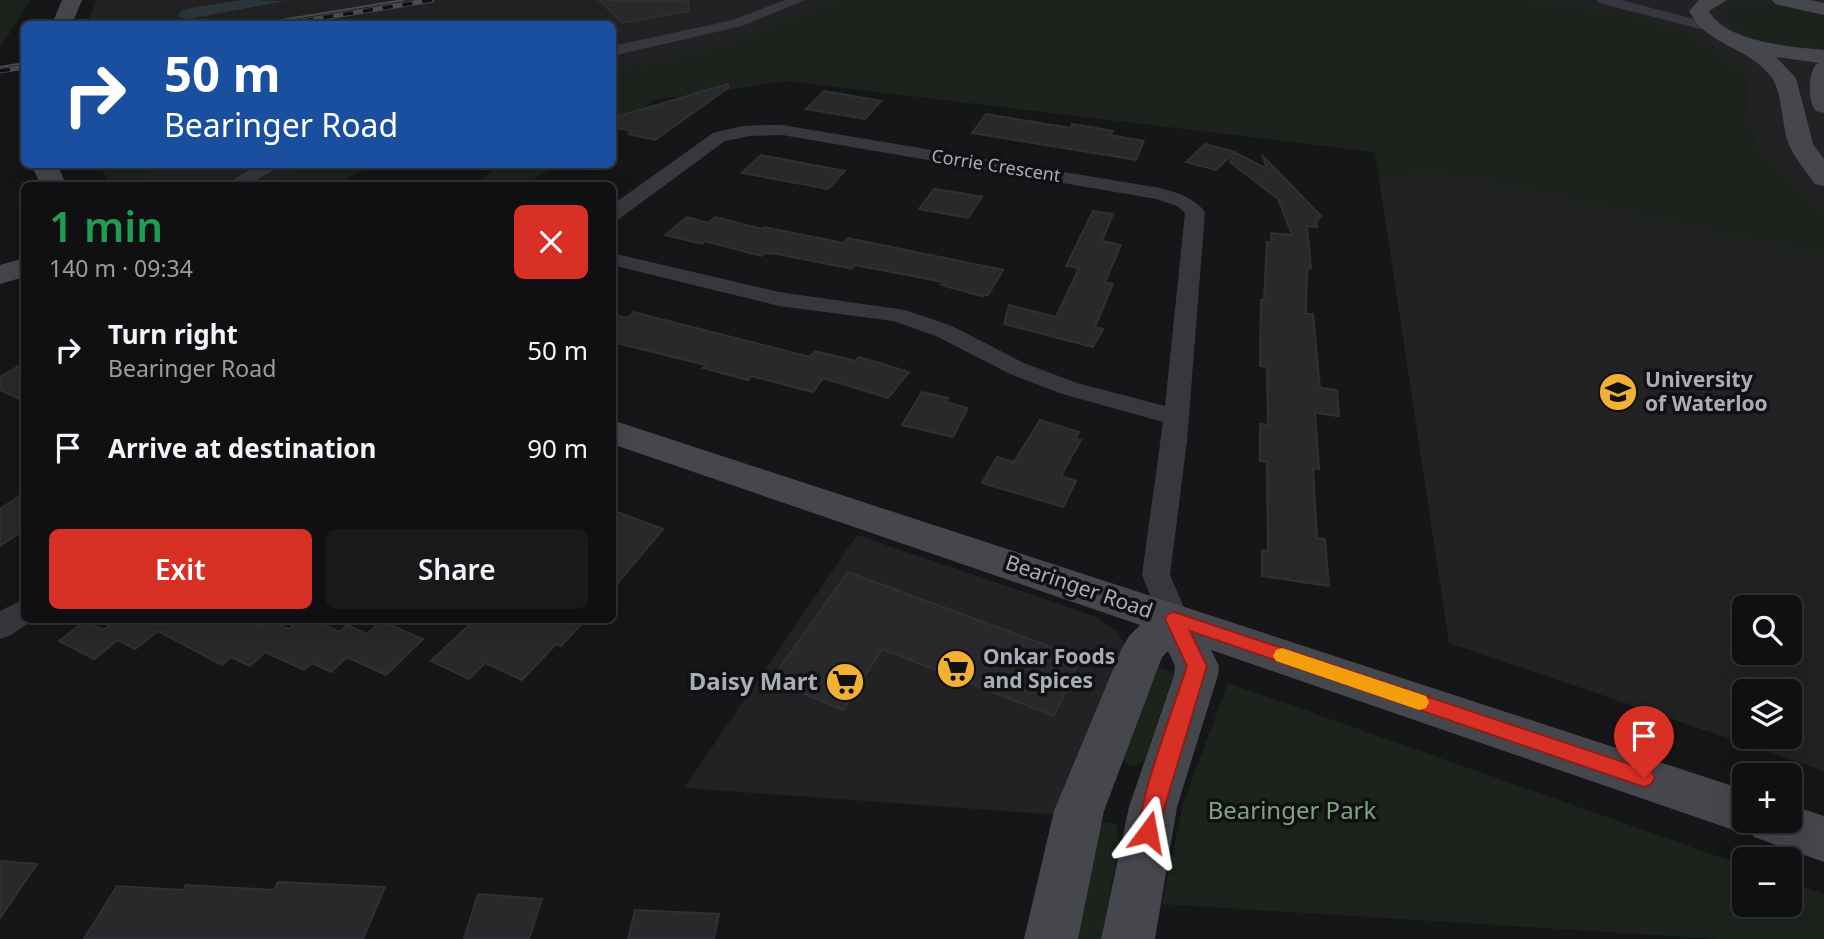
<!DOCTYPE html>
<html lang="en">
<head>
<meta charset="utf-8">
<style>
	:root { --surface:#101012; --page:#19191b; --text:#f1f3f6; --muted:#9c9d9f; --line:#303032; --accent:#d93025 }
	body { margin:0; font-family:"Noto Sans",sans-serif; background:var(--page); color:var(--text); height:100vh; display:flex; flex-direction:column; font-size:26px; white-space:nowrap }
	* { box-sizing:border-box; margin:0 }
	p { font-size:23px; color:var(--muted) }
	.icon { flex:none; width:38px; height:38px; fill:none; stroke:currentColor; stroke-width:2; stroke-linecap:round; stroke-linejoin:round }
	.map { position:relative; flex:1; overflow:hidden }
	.panel { position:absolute; left:21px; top:182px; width:595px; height:441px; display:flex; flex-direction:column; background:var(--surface); border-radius:10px; box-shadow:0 7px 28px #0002,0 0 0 2px var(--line) }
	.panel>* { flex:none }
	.top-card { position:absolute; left:21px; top:21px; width:595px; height:147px; border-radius:10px; box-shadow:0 7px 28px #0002,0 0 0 2px var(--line); background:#1a4fa0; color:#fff; overflow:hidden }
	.tools { position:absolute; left:1732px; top:595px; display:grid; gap:14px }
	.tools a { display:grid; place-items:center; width:70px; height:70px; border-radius:10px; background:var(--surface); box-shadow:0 7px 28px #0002,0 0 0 2px var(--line); font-size:35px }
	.pin { position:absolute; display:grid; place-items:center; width:60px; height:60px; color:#fff; margin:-72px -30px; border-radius:50% 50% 50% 0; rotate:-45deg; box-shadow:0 0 7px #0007 }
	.pin .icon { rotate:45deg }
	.me { position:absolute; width:77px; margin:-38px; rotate:13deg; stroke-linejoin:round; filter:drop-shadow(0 0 5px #0008) }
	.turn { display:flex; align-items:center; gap:24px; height:147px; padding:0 28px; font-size:32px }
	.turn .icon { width:91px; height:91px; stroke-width:2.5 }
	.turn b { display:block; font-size:49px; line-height:60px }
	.round { display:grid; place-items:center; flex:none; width:74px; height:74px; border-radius:10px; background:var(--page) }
	.overview { display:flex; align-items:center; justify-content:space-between; height:119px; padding:0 28px }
	h1 { font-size:42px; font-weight:600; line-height:52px; color:#1e9e55 }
	.action { display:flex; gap:14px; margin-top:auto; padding:14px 28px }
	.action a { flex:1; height:80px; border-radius:10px; background:var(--accent); color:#fff; font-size:28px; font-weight:600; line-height:80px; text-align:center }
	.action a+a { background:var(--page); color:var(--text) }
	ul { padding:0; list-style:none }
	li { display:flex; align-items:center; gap:21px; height:98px; padding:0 28px }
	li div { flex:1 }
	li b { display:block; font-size:26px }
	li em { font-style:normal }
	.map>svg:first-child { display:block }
	.built { fill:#222225; fill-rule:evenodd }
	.green { fill:#1c231d }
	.water { fill:#2c353c }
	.building { fill:#29292c; stroke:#303034; stroke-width:2 }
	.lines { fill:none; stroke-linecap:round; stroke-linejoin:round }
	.street { fill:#37383d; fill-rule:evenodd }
	.secondary { fill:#45474d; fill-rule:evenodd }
	.tram { stroke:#4a4c52; stroke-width:2 }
	.rail-casing { stroke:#4a4c52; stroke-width:5 }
	.rail { stroke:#111113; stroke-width:3.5; stroke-dasharray:10; stroke-linecap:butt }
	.route { fill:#d93025; stroke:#8d1f18; stroke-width:2 }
	.slow { fill:#f59e0b }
	.labels { text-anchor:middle; stroke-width:7; stroke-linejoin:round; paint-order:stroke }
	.far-street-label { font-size:18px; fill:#a8adb8; stroke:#111113 }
	.poi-label { font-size:21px; font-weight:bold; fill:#a8adb8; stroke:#111113; text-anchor:start }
	.street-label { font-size:21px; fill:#a8adb8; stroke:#111113 }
	.near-poi-label { font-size:24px; font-weight:bold; fill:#a8adb8; stroke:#111113; text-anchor:end }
	.near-park-label { font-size:24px; fill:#7fa381; stroke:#111113 }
</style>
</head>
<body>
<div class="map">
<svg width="1824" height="939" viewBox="0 0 1824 939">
	<rect width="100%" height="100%" fill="#161618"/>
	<g class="built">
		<path d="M96 0H1824V771L1449 643 1375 152 729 73 613 91 612 24H87ZM1745 607H1790V653H1745ZM1745 691H1790V737H1745Z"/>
		<polygon points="103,165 367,165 330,186 118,185"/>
		<polygon points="857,535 1097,617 1118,633 1128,651 1061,815 684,788"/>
	</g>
	<g class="green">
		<polygon points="0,0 31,0 0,48"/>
		<path d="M837 0H1531L1629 14 1694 35 1725 55 1748 77C1749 97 1747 124 1757 142 1770 166 1803 195 1824 212V256L1476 179 1427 173 1388 180 1379 176 1375 152 787 81 654 100 613 127V74L723 45Z"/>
		<path d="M1743 4 1785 6 1824 15V48C1790 48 1747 42 1721 18V12L1728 7Z"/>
		<polygon points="311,164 374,164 374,165 334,185 271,185"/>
		<polygon points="100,165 171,165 111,186"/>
		<polygon points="502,165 502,164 557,165 525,185 471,185"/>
		<polygon points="1153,665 1174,673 1144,761 1132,766 1124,762 1122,754"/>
		<polygon points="1228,683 1745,866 1745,905 1790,905 1790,882 1824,894 1824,939 1721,939 1162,904 1183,804"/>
		<polygon points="1104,822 1116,824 1120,840 1101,939 1072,939 1094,833"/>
	</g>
	<polygon class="water" points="241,0 285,1 188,19 179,17 179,13 185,9"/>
	<g class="building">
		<polygon points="599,0 688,0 689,11 622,23"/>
		<polygon points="728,84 729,87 655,140 628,134 632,131 612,127 612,118"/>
		<polygon points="824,91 881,101 865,119 806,109"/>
		<polygon points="986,114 1071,128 1072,124 1113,131 1110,135 1144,141 1136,160 972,133"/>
		<polygon points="1205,144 1235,152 1216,170 1186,162"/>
		<polygon points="1236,153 1267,169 1262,155 1321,216 1316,222 1317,227 1307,226 1311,268 1307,269 1306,314 1313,314 1320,388 1337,390 1339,416 1315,413 1319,469 1313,468 1317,538 1325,539 1329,586 1262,576 1262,550 1268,551 1267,462 1260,461 1260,424 1268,425 1267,367 1260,366 1261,300 1264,300 1267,242 1272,243 1271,233 1292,235 1278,199 1230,162"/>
		<polygon points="761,155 845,171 828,189 742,173"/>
		<polygon points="934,189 961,193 982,197 968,218 919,209"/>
		<polygon points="1093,211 1113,214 1102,241 1121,245 1105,282 1113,284 1095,327 1103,329 1093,347 1004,324 1009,305 1056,317 1079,268 1066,266"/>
		<polygon points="687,217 708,223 715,217 762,229 764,227 844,243 848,238 1003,270 988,295 981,296 941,285 943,282 855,265 852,269 777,254 764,253 761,256 705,241 702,244 665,235"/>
		<polygon points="633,312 810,357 815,351 856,361 859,357 909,372 888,398 823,378 813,392 751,376 748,380 703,368 706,365 612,342 612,315 628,318"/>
		<polygon points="24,363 24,401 0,390 0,377"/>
		<polygon points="922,392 948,398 946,402 968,408 953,437 902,425"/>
		<polygon points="1040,420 1079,432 1075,439 1081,440 1061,476 1076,481 1063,507 982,483 997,457 1014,462"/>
		<polygon points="24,493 24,530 0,546 0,509"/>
		<polygon points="612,510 663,529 612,590"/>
		<polygon points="848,572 1081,658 1054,716 882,649 843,710 771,680"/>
		<polygon points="117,620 244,620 261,627 269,620 289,629 300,620 312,620 340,632 347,625 367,634 381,621 423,639 386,675 347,657 331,672 312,663 304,670 265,652 250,666 231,657 222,665 158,631 135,649 118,640 94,659 59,641 85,621 103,630"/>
		<polygon points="474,620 585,620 561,646 556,644 522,680 485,663 469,679 431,661"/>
		<polygon points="0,861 37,864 0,918"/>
		<polygon points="278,882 385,887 363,939 84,939 117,886 183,890 186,885 274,890"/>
		<polygon points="478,894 542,899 529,939 464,939"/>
		<polygon points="635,910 719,914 714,939 628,939"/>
	</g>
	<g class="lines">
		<g class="street">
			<polygon points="785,0 805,0 742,26 612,56 612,46 733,20"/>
			<polygon points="1597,0 1621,0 1717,25 1719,28 1712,32 1599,3"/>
			<path d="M766 125H782L1160 188C1178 193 1193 197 1205 212L1187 441 1170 575 1189 619 1185 627 1174 631 1163 627 1142 575 1163 422 1059 393 1008 373 936 336 893 321 779 306 612 265V253L779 292 905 310 952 326 1024 363 1077 383 1165 406 1185 213 1177 206 1156 199 782 135 750 136 725 141 619 219 612 221V205L713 133 742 126Z"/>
			<polygon points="259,164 283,164 247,186 223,186"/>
			<polygon points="24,599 24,620 33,620 11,635 0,639 0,611"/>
		</g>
		<g class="secondary">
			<polygon points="62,0 82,0 72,24 52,24"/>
			<path d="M1699 0H1727L1709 11C1725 42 1792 47 1824 50V113L1816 111C1807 99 1808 76 1816 64L1820 63 1776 57 1796 78 1813 144 1824 159V186L1815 184C1806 171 1793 156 1788 142 1782 125 1782 92 1772 78 1748 45 1707 47 1689 11Z"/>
			<polygon points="1772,0 1810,0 1824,3 1824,15 1775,4"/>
			<polygon points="31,164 57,164 67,186 41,186"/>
			<polygon points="24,258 24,277 0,284 0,265"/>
			<polygon points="612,420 1745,790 1745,821 1790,821 1790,805 1824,816 1824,862 1754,837 1751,832 1745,834 1211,650 1219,666 1218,675 1177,807 1155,939 1101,939 1129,807 1174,675 1175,666 1168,651 1162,657 1104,811 1078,939 1024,939 1054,811 1122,648 1129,636 1140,625 612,444"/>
		</g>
		<g class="tram">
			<polyline points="257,24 404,0"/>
			<polyline points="0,67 24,63"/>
		</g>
		<g class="rail-casing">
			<g id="rail">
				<polyline points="284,24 432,0"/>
				<polyline points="0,71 24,67"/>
			</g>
		</g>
		<use href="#rail" class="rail"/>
	</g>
	<path class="route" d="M1174 612 1644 769 1651 771 1655 778 1651 784 1644 787 1190 631 1207 666 1155 839 1148 842 1140 839C1131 819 1178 695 1187 666L1165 619 1168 614Z"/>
	<polygon class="slow" points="1282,648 1426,696 1429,702 1426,708 1419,710 1276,661 1273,656 1276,650"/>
	<defs>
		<g id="university-disc" transform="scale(2.0125)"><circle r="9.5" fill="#f2b134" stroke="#111113"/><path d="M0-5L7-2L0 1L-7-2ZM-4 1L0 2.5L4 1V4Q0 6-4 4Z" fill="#111"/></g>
		<g id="supermarket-disc" transform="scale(2.0125)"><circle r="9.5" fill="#f2b134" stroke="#111113"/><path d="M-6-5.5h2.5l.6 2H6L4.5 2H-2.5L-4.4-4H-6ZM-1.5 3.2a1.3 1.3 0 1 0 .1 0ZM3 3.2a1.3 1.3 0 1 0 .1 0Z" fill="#111"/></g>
	</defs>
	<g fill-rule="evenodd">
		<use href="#university-disc" x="1618" y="392"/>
		<use href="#supermarket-disc" x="956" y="669"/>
		<use href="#supermarket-disc" x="845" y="682"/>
	</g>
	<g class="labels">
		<g class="far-street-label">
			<text transform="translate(996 166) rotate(9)" y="6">Corrie Crescent</text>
		</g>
		<g class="poi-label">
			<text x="1645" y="387">University<tspan x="1645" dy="24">of Waterloo</tspan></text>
			<text x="983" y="664">Onkar Foods<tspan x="983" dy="24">and Spices</tspan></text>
		</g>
		<g class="street-label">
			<text transform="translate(1079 587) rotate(19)" y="7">Bearinger Road</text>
		</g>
		<g class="near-poi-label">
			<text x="818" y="690">Daisy Mart</text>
		</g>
		<g class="near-park-label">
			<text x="1292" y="819">Bearinger Park</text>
		</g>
	</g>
</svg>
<div class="tools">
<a><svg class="icon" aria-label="search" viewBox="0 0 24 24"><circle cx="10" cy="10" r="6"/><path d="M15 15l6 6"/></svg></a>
<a><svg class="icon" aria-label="layers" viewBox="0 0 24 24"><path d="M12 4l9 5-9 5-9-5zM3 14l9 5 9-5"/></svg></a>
<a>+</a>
<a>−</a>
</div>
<div class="pin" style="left:1644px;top:778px;background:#d93025"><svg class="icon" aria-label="arrive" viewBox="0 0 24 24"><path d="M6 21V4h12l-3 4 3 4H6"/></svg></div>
<svg class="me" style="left:1148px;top:832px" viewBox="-20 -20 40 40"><path d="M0-17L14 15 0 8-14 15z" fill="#d93025" stroke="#fff" stroke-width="4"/></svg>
<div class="top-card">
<div class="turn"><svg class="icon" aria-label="right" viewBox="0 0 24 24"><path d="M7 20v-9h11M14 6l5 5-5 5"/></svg><div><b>50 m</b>Bearinger Road</div></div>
</div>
<section class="panel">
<div class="overview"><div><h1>1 min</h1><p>140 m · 09:34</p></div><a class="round" style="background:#d93025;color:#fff"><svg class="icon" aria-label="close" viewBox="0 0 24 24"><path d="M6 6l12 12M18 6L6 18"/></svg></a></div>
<ul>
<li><svg class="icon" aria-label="right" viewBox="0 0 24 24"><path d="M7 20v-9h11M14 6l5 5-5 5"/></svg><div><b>Turn right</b><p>Bearinger Road</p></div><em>50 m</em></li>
<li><svg class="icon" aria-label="arrive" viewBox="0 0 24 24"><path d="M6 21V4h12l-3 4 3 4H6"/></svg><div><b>Arrive at destination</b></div><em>90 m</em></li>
</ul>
<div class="action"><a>Exit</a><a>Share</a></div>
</section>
</div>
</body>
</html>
